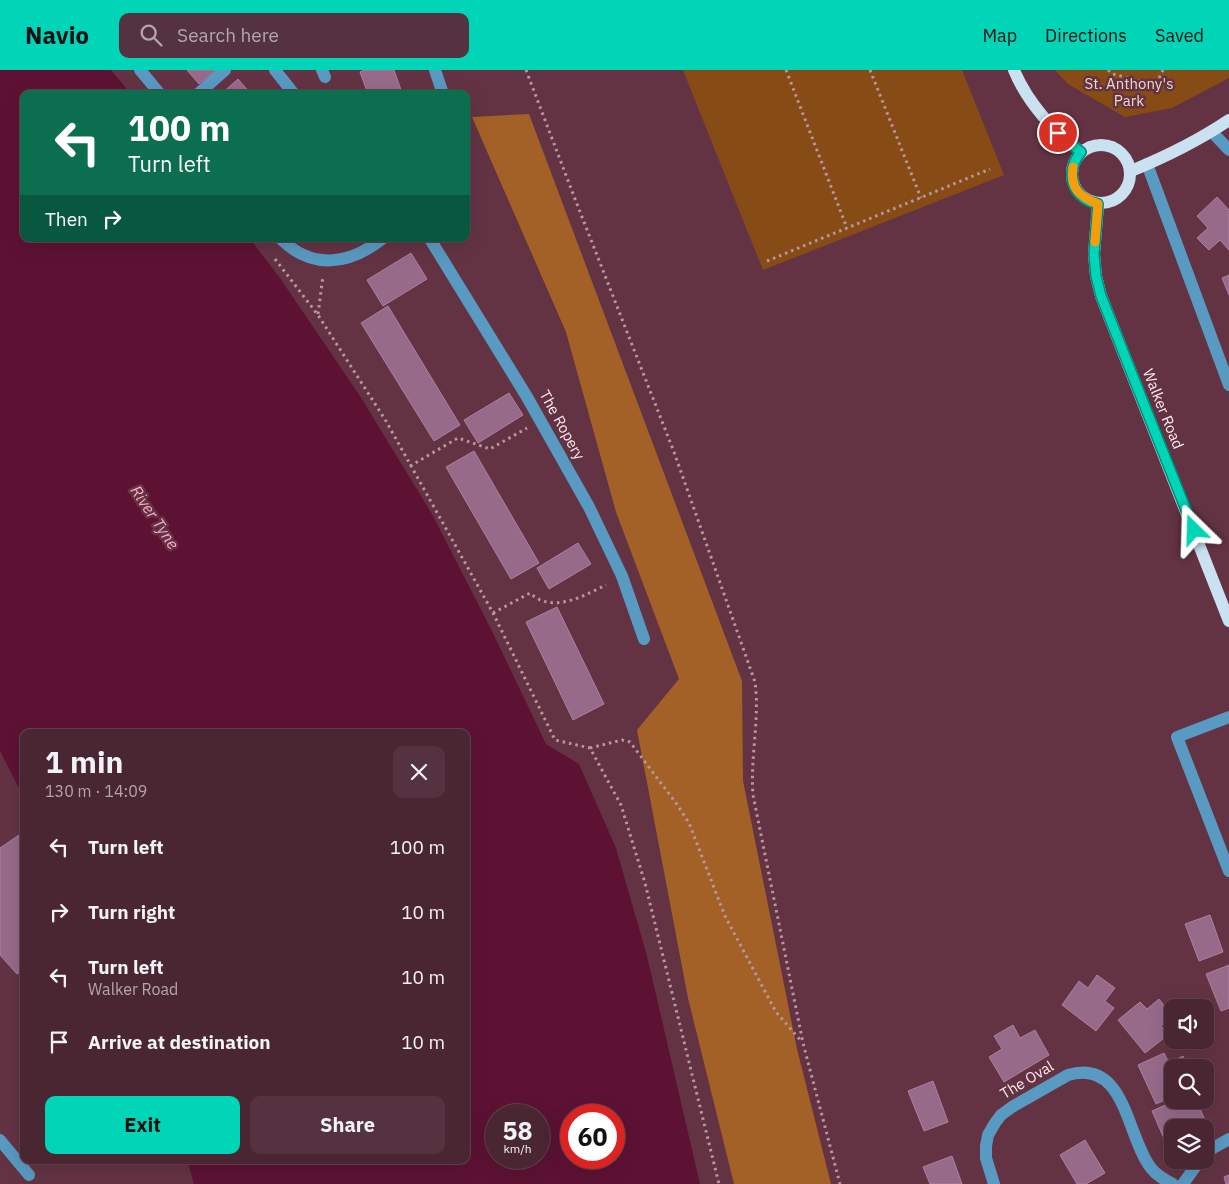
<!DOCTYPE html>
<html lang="en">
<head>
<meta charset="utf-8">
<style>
	:root { --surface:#4a2633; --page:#54323f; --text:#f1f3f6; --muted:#b2a5ac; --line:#61434e; --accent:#00d5b7 }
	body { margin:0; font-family:"IBM Plex Sans",sans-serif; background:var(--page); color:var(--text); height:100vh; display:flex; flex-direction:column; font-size:19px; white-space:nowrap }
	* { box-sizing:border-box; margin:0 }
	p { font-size:16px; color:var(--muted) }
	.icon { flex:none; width:28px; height:28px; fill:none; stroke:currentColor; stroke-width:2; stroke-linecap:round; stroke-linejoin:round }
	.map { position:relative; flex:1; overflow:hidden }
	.sheet { position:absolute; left:20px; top:659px; width:450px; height:435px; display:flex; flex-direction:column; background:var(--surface); border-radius:10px; box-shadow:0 5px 20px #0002,0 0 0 1px var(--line) }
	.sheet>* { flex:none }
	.top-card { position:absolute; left:20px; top:20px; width:450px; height:152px; border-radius:10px; box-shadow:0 5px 20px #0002,0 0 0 1px var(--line); background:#0b6e4f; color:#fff; overflow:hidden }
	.controls { position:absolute; left:1164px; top:929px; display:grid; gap:10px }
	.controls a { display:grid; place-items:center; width:50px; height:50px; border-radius:10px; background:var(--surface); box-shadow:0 5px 20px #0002,0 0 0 1px var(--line); font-size:25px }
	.speed { position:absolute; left:485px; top:1034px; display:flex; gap:10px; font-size:25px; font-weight:700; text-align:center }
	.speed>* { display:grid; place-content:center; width:65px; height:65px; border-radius:50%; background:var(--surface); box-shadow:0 5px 20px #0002,0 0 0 1px var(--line); line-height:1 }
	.speed small { font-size:12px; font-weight:400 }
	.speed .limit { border:8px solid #d22; background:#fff; color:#111 }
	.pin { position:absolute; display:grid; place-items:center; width:42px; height:42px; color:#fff; margin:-21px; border:2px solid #fff; border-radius:50%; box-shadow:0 1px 5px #0007 }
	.me { position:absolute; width:55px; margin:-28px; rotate:338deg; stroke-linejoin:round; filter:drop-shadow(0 0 4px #0008) }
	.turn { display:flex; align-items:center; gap:18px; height:105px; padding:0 25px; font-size:22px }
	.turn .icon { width:65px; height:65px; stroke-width:2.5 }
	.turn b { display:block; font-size:35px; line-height:42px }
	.then { display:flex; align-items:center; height:48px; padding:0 25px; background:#0003; gap:10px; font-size:19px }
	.round { display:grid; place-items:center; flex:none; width:52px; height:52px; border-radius:10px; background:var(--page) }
	.summary { display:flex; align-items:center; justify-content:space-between; height:85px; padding:0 25px }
	h1 { font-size:30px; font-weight:800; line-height:38px }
	.cta { display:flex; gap:10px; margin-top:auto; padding:10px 25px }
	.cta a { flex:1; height:58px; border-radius:10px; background:var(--accent); color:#111; font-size:20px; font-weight:800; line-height:58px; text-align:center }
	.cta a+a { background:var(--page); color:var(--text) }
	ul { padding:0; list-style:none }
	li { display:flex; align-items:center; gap:15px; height:65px; padding:0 25px }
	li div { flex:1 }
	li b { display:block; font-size:19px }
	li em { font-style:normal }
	header { display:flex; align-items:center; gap:30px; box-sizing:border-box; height:70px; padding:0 25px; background:var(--accent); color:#111 }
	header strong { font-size:24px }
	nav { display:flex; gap:28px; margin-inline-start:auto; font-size:18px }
	.search { width:350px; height:45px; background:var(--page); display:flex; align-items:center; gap:12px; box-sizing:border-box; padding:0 18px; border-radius:10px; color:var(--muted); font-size:19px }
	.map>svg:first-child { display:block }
	.green { fill:#874c16 }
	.forest { fill:#a46127 }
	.water { fill:#5d1234; fill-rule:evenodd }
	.building { fill:#976a8a; stroke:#ae7fa0 }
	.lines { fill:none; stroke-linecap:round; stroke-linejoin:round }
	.path { stroke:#b897a2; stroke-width:3; stroke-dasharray:2.5 4; stroke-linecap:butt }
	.minor { stroke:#599ac2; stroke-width:12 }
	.major { stroke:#cae1f2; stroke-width:12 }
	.route-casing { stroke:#008a77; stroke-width:12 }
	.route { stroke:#00d5b7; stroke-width:9 }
	.slow { stroke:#f59e0b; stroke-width:9 }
	.labels { text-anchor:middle; stroke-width:5; stroke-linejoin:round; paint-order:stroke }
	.park-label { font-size:15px; fill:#eed7c7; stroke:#633344 }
	.street-label { font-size:15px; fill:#fdeaef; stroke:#633344 }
	.water-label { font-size:16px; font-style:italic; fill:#feabc7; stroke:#633344 }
</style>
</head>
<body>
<header>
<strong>Navio</strong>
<div class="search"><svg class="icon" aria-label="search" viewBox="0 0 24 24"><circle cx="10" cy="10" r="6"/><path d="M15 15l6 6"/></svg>Search here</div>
<nav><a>Map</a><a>Directions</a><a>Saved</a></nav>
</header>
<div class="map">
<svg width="1229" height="1114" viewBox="0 0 1229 1114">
	<rect width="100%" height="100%" fill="#633344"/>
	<g class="green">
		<polygon points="683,0 962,0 1004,105 763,200"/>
		<polygon points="1055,0 1229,0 1229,8 1172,38 1125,47 1068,14"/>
	</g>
	<polygon class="forest" points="529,44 742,611 743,711 797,979 831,1114 734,1114 688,928 637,660 679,609 616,442 566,262 472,47"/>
	<path class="water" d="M0 0H111L131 24H24V169H250L280 208 360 326 432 444 492 561 546 674 579 694 616 778 647 886 700 1114H194L187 1090H466V662H24V728L0 681ZM496 1045H539V1088H496ZM571 1045H614V1088H571Z"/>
	<g class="building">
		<polygon points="187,0 216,0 199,14"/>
		<polygon points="364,0 394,0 401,20 392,24 368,24 360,2"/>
		<polygon points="238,9 251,24 221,24"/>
		<polygon points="1217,127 1229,140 1229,180 1220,170 1209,180 1197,168 1208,158 1197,146"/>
		<polygon points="411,183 427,209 383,236 367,210"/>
		<polygon points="1229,205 1229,225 1222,208"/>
		<polygon points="388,236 460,355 434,371 361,253"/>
		<polygon points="509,323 523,345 478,373 464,350"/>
		<polygon points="474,381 539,493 511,509 446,397"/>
		<polygon points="578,473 591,494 549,519 537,498"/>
		<polygon points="557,537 604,634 573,650 526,552"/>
		<polygon points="22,763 24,765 24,900 17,904 0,885 0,778"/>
		<polygon points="1210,845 1223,882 1199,891 1185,854"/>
		<polygon points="1229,895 1229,938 1221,941 1206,904"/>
		<polygon points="1097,905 1115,918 1105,931 1114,938 1096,961 1062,935 1079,911 1088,918"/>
		<polygon points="1159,929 1172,946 1161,956 1168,965 1145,983 1118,950 1140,932 1147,939"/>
		<polygon points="1013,955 1020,968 1035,960 1049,985 1004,1012 989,987 1002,979 994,966"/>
		<polygon points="1164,983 1169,993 1183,986 1188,998 1172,998 1172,1027 1156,1034 1138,995"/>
		<polygon points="933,1011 948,1052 924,1061 908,1021"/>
		<polygon points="1176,1030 1179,1030 1183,1039 1197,1032 1206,1052 1193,1058 1172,1058 1172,1079 1169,1080 1152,1041"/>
		<polygon points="1085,1070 1105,1103 1086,1114 1077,1114 1060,1085"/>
		<polygon points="952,1086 962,1114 930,1114 923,1097"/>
		<polygon points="1229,1105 1229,1114 1226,1114 1224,1107"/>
	</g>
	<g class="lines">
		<g class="path">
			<path d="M526 0 575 129 674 382 755 612C760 649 750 687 753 725L803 973 840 1114"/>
			<polyline points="786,0 847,158"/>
			<polyline points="870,0 921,128"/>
			<polyline points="1108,0 1113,4 1156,15 1163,0"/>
			<polyline points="275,189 318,245 386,351 493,543 555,670 590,678 621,735 645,813 719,1114"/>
			<polyline points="767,191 990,99"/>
			<polyline points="318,244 323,206"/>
			<polyline points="410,396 458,368 490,379 527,358"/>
			<path d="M493 543 530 523C533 526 537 528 540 530 562 539 587 524 606 515"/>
			<polyline points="590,678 622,670 630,672 676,733 689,753 725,846 776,942 802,972"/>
		</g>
		<g class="minor">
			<polyline points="140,0 160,24"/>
			<polyline points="275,0 294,24"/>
			<polyline points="322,0 325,7"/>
			<polyline points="435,0 443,24"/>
			<polyline points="198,24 225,0"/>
			<polyline points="1212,62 1229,80"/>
			<polyline points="1147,94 1229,315"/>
			<path d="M281 169C312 200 349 195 382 169"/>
			<polyline points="430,169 527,327 589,437 622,506 644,569"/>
			<polyline points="1229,647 1177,667 1229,801"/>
			<polyline points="0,1070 29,1105"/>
			<polyline points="1205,1084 1213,1078 1229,1069"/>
			<path d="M994 1114 986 1088V1076L988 1065 995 1053 1001 1045 1012 1037 1068 1005C1126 988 1126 1066 1151 1098 1157 1106 1165 1110 1173 1114"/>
			<polyline points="1183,1114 1200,1090"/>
		</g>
		<g class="major">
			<path d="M1014 0C1027 32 1054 62 1081 82"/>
			<circle cx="1101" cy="104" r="29"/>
			<path d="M1131 101C1165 87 1198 71 1229 50"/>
			<polyline points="1098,135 1094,184 1096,206 1101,226 1229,551"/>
		</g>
	</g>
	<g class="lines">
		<g class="route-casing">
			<path id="route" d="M1058 63 1068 72 1081 82C1069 96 1068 116 1084 128 1088 131 1093 133 1098 134L1094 184 1096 206 1101 226 1194 460"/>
		</g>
		<use href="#route" class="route"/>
		<path class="slow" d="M1073 97C1070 119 1079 126 1098 134L1095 172"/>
	</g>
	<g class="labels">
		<g class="park-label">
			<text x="1129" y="19">St. Anthony's<tspan x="1129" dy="17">Park</tspan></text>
		</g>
		<g class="street-label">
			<text transform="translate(1163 339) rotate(68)" y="5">Walker Road</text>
			<text transform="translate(562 355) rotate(61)" y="5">The Ropery</text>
			<text transform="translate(1027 1010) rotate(-31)" y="5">The Oval</text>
		</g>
		<g class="water-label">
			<text transform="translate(155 447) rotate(56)" y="6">River Tyne</text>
		</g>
	</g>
</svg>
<div class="controls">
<a><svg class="icon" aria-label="sound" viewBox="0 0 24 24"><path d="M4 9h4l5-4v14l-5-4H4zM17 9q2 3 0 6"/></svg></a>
<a><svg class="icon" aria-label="search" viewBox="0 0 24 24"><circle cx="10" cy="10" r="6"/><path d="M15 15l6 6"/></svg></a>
<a><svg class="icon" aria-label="layers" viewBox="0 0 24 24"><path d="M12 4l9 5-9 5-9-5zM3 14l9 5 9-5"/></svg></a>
</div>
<div class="speed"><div>58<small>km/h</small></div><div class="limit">60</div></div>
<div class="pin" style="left:1058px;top:63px;background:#d93025"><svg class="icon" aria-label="arrive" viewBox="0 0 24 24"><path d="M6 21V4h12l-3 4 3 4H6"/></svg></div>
<svg class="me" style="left:1194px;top:460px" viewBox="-20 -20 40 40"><path d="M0-17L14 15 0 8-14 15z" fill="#00d5b7" stroke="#fff" stroke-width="4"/></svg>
<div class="top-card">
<div class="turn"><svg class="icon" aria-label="left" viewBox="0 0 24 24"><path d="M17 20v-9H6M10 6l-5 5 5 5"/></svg><div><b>100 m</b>Turn left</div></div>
<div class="then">Then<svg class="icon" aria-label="right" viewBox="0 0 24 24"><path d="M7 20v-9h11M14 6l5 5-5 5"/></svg></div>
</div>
<section class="sheet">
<div class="summary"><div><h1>1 min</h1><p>130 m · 14:09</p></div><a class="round"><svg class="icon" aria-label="close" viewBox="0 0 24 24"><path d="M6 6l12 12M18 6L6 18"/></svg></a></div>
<ul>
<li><svg class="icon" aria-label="left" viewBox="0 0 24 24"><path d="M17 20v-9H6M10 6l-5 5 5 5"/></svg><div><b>Turn left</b></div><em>100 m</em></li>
<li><svg class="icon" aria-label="right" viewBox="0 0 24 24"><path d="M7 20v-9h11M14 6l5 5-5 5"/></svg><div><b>Turn right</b></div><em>10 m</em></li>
<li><svg class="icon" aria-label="left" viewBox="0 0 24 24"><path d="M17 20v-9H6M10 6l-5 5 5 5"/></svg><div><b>Turn left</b><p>Walker Road</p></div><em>10 m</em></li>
<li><svg class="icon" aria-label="arrive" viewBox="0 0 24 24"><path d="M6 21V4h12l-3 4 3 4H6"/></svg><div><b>Arrive at destination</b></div><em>10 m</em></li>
</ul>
<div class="cta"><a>Exit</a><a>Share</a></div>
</section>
</div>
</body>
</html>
